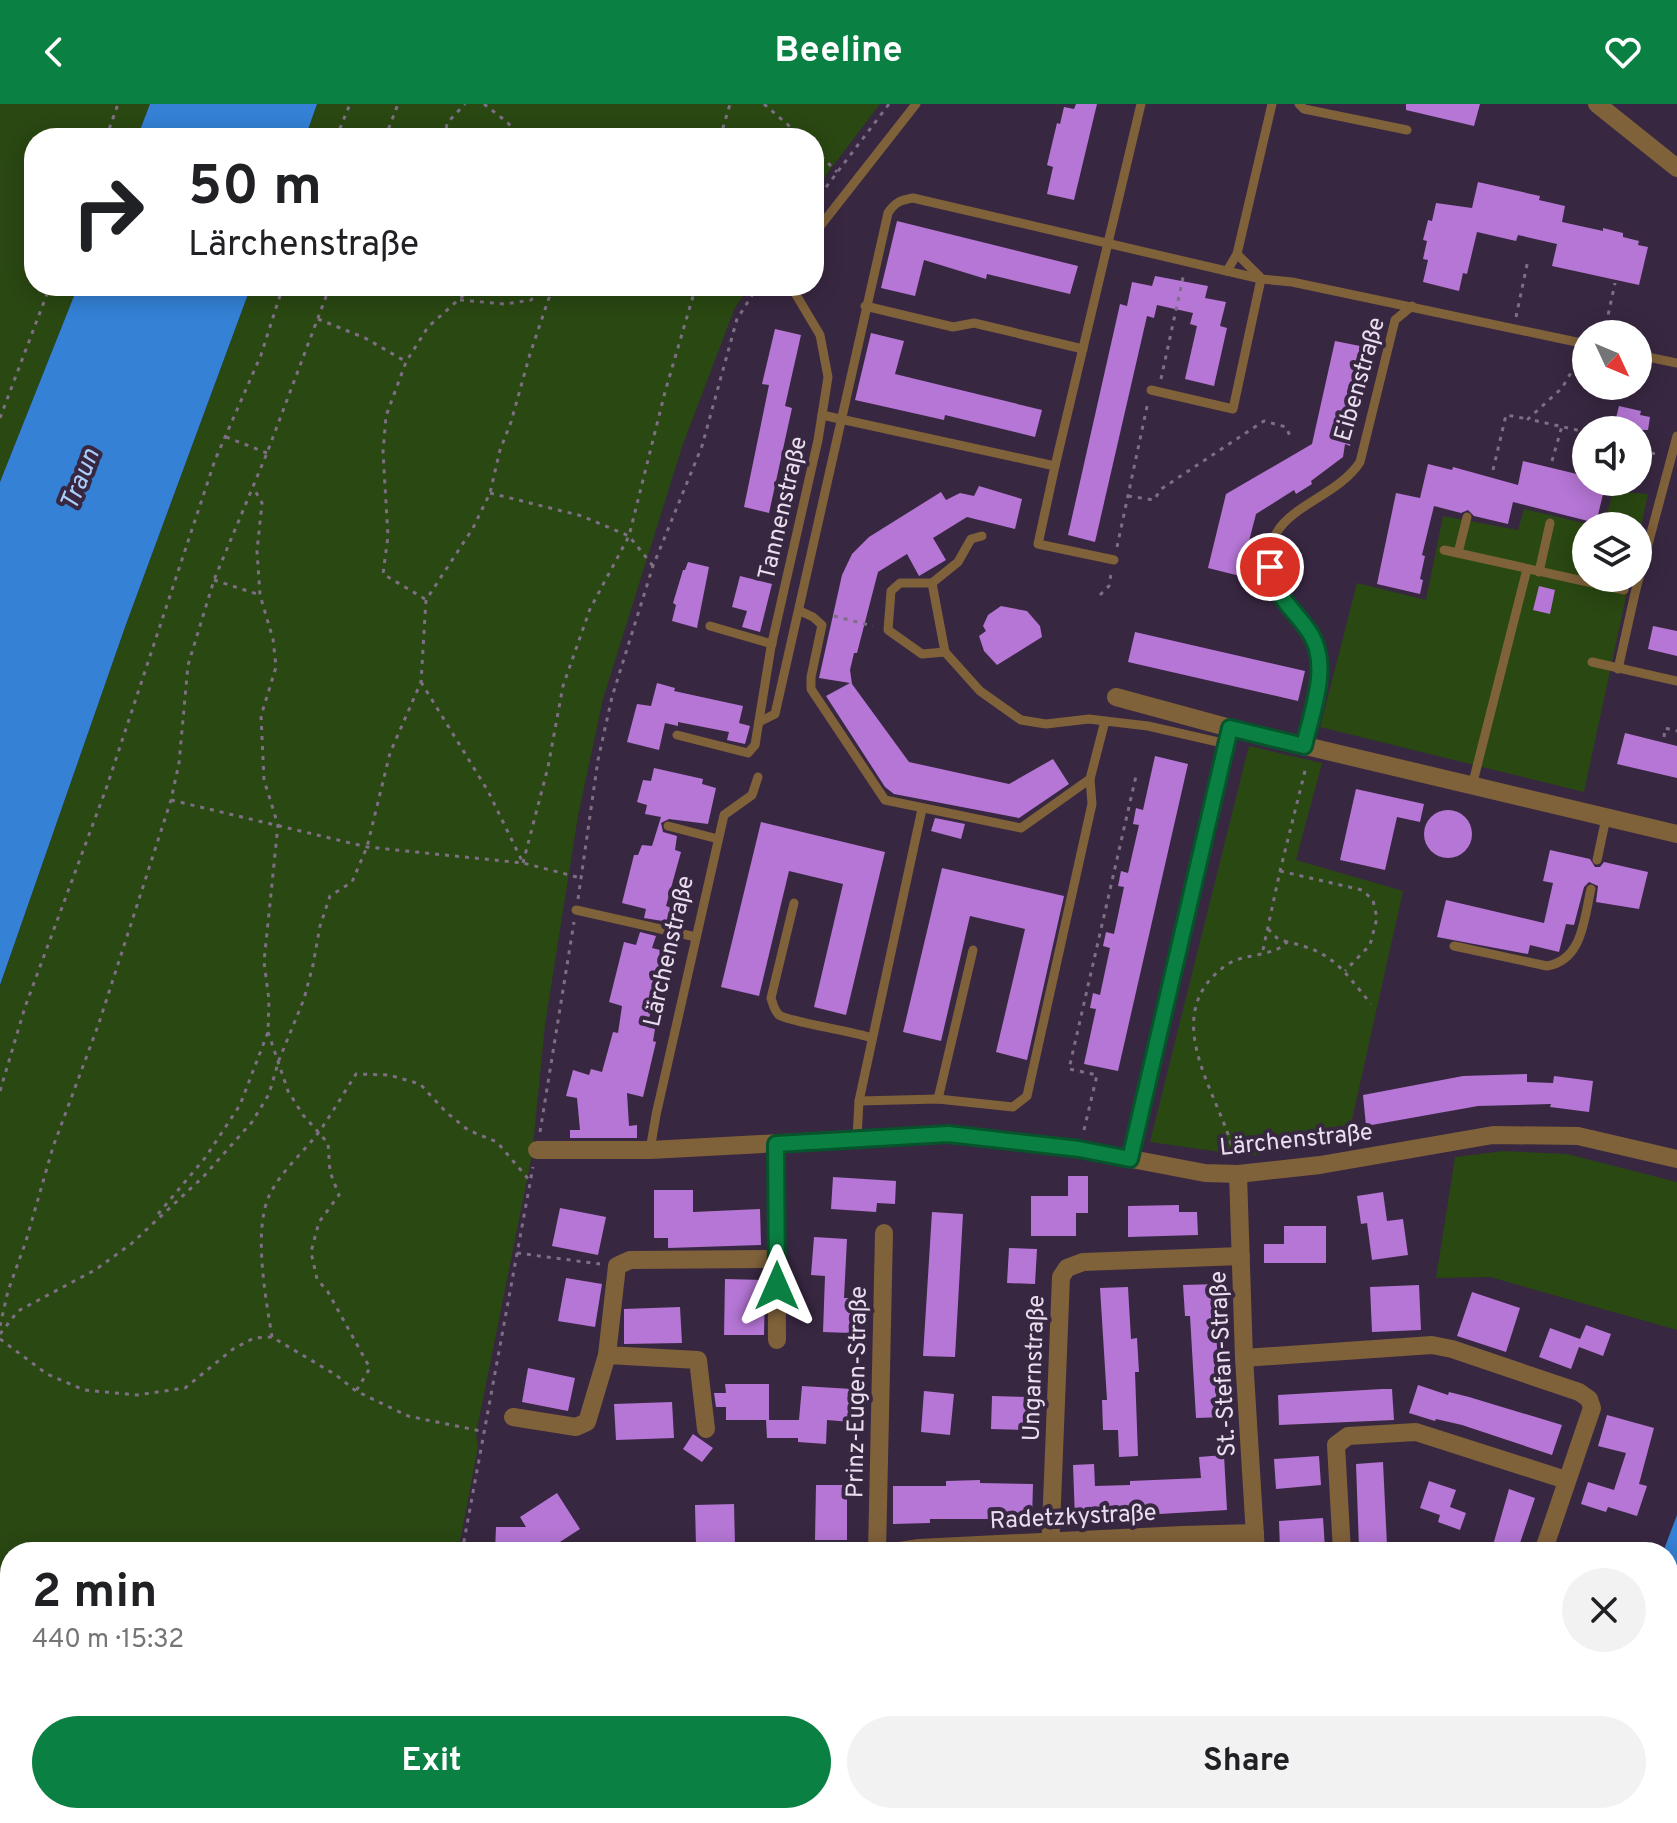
<!DOCTYPE html>
<html lang="en">
<head>
<meta charset="utf-8">
<style>
	:root { --surface:#fff; --page:#f2f2f2; --text:#202124; --muted:#757577; --accent:#0b8043 }
	body { margin:0; font-family:Overpass,sans-serif; background:var(--page); color:var(--text); height:100vh; display:flex; flex-direction:column; font-size:30px; white-space:nowrap }
	* { box-sizing:border-box; margin:0 }
	p { font-size:26px; color:var(--muted) }
	.icon { flex:none; width:44px; height:44px; fill:none; stroke:currentColor; stroke-width:2; stroke-linecap:round; stroke-linejoin:round }
	.map { position:relative; flex:1; overflow:hidden }
	.drawer { position:absolute; left:0px; top:1438px; width:1678px; height:282px; display:flex; flex-direction:column; background:var(--surface); border-radius:32px 32px 0 0; box-shadow:0 4px 20px #0003 }
	.drawer>* { flex:none }
	.banner { position:absolute; left:24px; top:24px; width:800px; height:168px; border-radius:32px; box-shadow:0 4px 20px #0003; background:#fff; color:var(--text); overflow:hidden }
	.needle { width:52px; rotate:134deg }
	.controls { position:absolute; left:1572px; top:216px; display:grid; gap:16px }
	.controls a { display:grid; place-items:center; width:80px; height:80px; border-radius:50%; background:var(--surface); box-shadow:0 4px 20px #0003; font-size:40px }
	.pin { position:absolute; display:grid; place-items:center; width:68px; height:68px; color:#fff; margin:-34px; border:4px solid #fff; border-radius:50%; box-shadow:0 2px 8px #0007 }
	.me { position:absolute; width:88px; margin:-44px; rotate:0deg; stroke-linejoin:round; filter:drop-shadow(0 0 6px #0008) }
	.turn { display:flex; align-items:center; gap:28px; height:168px; padding:0 32px; font-size:36px }
	.turn .icon { width:104px; height:104px; stroke-width:2.5 }
	.turn b { display:block; font-size:56px; line-height:68px }
	.round { display:grid; place-items:center; flex:none; width:84px; height:84px; border-radius:42px; background:var(--page) }
	.overview { display:flex; align-items:center; justify-content:space-between; height:136px; padding:0 32px }
	h1 { font-size:48px; font-weight:700; line-height:60px }
	.cta { display:flex; gap:16px; margin-top:auto; padding:16px 32px }
	.cta a { flex:1; height:92px; border-radius:48px; background:var(--accent); color:#fff; font-size:32px; font-weight:700; line-height:92px; text-align:center }
	.cta a+a { background:var(--page); color:var(--text) }
	header { display:flex; justify-content:space-between; align-items:center; height:104px; padding:0 32px; background:var(--accent); color:#fff; font-size:36px; font-weight:700 }
	.map>svg:first-child { display:block }
	.green { fill:#2a4812 }
	.water { fill:#3481d6 }
	.building { fill:#b576d5 }
	.lines { fill:none; stroke-linecap:round; stroke-linejoin:round }
	.path { stroke:#7e6f85; stroke-width:3; stroke-dasharray:4 6; stroke-linecap:butt }
	.service { stroke:#7f613a; stroke-width:9 }
	.minor { stroke:#7f613a; stroke-width:18 }
	.route-casing { stroke:#07532c; stroke-width:20 }
	.route { stroke:#0b8043; stroke-width:14 }
	.labels { text-anchor:middle; stroke-width:8; stroke-linejoin:round; paint-order:stroke }
	.street-label { font-size:24px; fill:#e9deef; stroke:#382741 }
	.water-label { font-size:26px; font-style:italic; fill:#aacef9; stroke:#382741 }
</style>
</head>
<body>
<header><svg class="icon" aria-label="back" viewBox="0 0 24 24"><path d="M15 5l-7 7 7 7"/></svg>Beeline<svg class="icon" aria-label="heart" viewBox="0 0 24 24"><path d="M12 20l-8-8c-3-5 5-10 8-4 3-6 11-1 8 4z"/></svg></header>
<div class="map">
<svg width="1677" height="1719" viewBox="0 0 1677 1719">
	<rect width="100%" height="100%" fill="#382741"/>
	<g class="green">
		<polygon points="0,0 150,0 137,34 34,34 34,182 78,182 0,378"/>
		<polygon points="317,0 880,0 814,87 814,34 305,34"/>
		<polygon points="251,182 749,182 734,206 682,343 603,595 578,712 545,921 532,1051 476,1330 478,1343 458,1448 10,1448 10,1710 418,1710 417,1719 0,1719 0,881 125,523"/>
		<polygon points="1613,387 1648,390 1638,437 1638,422 1604,422"/>
		<polygon points="1524,405 1596,422 1586,422 1586,474 1630,474 1584,688 1320,623 1357,479 1426,496 1443,412 1518,426"/>
		<polygon points="1249,642 1322,659 1296,756 1403,787 1347,1038 1249,1052 1150,1038"/>
		<polygon points="1503,1047 1567,1050 1677,1078 1677,1226 1490,1173 1436,1174 1455,1053"/>
	</g>
	<g class="water">
		<polygon points="150,0 317,0 305,34 137,34"/>
		<polygon points="78,182 251,182 125,523 0,881 0,378"/>
		<polygon points="1677,1411 1677,1497 1668,1519 1668,1448 1663,1448"/>
	</g>
	<g class="building">
		<polygon points="1076,0 1097,0 1074,96 1047,90 1053,63 1047,61 1057,19 1060,20 1064,3 1074,5"/>
		<polygon points="1406,0 1480,0 1474,22 1406,6"/>
		<polygon points="1478,78 1540,92 1539,96 1565,102 1562,118 1603,127 1603,124 1623,129 1623,133 1639,137 1638,141 1648,143 1639,181 1552,162 1557,140 1518,131 1516,137 1477,128 1467,170 1463,169 1459,187 1423,178 1428,156 1423,155 1427,137 1423,136 1428,116 1432,117 1436,99 1472,104"/>
		<polygon points="897,117 1078,162 1070,190 987,170 986,175 924,156 915,192 881,184"/>
		<polygon points="1155,172 1208,182 1205,194 1226,198 1220,222 1227,224 1214,282 1185,275 1197,222 1190,220 1193,209 1157,201 1154,214 1147,212 1095,438 1068,431 1120,200 1127,202 1132,178 1152,182"/>
		<polygon points="775,225 801,231 785,302 792,304 769,409 744,403 769,281 762,280"/>
		<polygon points="871,229 904,237 895,270 1042,306 1035,333 945,311 944,316 855,296"/>
		<polygon points="1335,237 1365,243 1349,323 1354,324 1350,342 1345,340 1343,353 1311,377 1312,380 1296,390 1294,386 1256,410 1240,472 1208,464 1226,390 1312,340"/>
		<polygon points="1619,302 1641,307 1640,311 1650,313 1648,326 1613,326"/>
		<polygon points="1523,357 1581,371 1586,378 1606,378 1596,419 1513,398 1508,420 1474,412 1468,406 1461,409 1434,402 1422,451 1425,452 1420,475 1423,476 1420,490 1377,480 1396,389 1420,394 1428,360 1452,366 1453,363 1518,381"/>
		<polygon points="979,382 1022,395 1015,425 967,413 933,434 946,456 919,472 907,450 878,468 857,549 854,549 850,566 852,580 909,658 1009,680 1053,655 1069,680 1019,714 894,690 885,683 826,592 850,579 819,574 842,471 852,450 869,433 941,388 946,396 960,389 974,392"/>
		<polygon points="688,458 709,463 697,524 672,517 676,501 673,499 683,466 685,466"/>
		<polygon points="740,472 772,480 760,528 742,523 747,507 732,503"/>
		<polygon points="1539,482 1555,486 1550,510 1533,506"/>
		<polygon points="1001,502 1027,507 1040,522 1042,533 997,561 984,547 979,532 986,527 983,522 988,511"/>
		<polygon points="1653,522 1677,527 1677,552 1648,545"/>
		<polygon points="1135,528 1305,567 1298,597 1128,558"/>
		<polygon points="657,579 675,584 674,587 743,602 739,619 750,622 745,640 727,636 729,628 678,618 678,622 665,619 659,646 627,638 637,600 651,602"/>
		<polygon points="1625,629 1677,642 1677,674 1617,660"/>
		<polygon points="1155,652 1188,660 1118,967 1084,960 1096,905 1090,904 1093,889 1100,891 1110,844 1103,842 1106,828 1114,830 1124,783 1118,782 1121,767 1128,769 1139,721 1133,720 1136,704 1143,706"/>
		<polygon points="654,664 703,675 702,680 716,684 708,720 669,715 661,719 663,728 677,732 675,746 681,748 666,802 672,804 669,818 644,814 646,805 622,799 634,751 638,751 642,741 652,742 661,713 645,710 647,701 637,698 643,676 651,677"/>
		<polygon points="1356,685 1424,700 1420,718 1397,713 1385,766 1340,756"/>
		<circle cx="1448" cy="730" r="24"/>
		<polygon points="935,714 965,720 961,735 931,727"/>
		<polygon points="761,718 885,748 846,911 814,903 843,780 789,767 759,892 721,883"/>
		<polygon points="1550,746 1590,755 1595,763 1600,763 1604,758 1648,768 1639,805 1596,798 1598,782 1589,778 1584,783 1574,821 1566,820 1559,848 1530,841 1528,850 1437,833 1446,796 1544,819 1553,779 1543,777"/>
		<polygon points="942,764 1064,792 1027,956 996,948 1025,825 970,812 941,937 903,928"/>
		<polygon points="640,828 656,832 652,844 660,846 659,856 663,857 647,923 655,925 653,937 656,938 643,993 627,989 629,1022 637,1021 637,1034 570,1034 570,1026 580,1026 577,994 566,992 573,966 589,971 591,965 602,968 613,928 618,929 622,902 609,898 624,838 636,841"/>
		<polygon points="1527,970 1527,978 1553,979 1554,972 1593,977 1589,1008 1550,1003 1551,1000 1478,1002 1366,1022 1363,991 1463,972"/>
		<polygon points="1068,1072 1088,1072 1088,1109 1076,1109 1076,1132 1031,1132 1031,1092 1068,1092"/>
		<polygon points="833,1073 896,1077 895,1100 877,1099 876,1108 831,1105"/>
		<polygon points="654,1086 693,1086 693,1108 760,1105 761,1141 668,1144 668,1134 654,1134"/>
		<polygon points="1383,1088 1387,1117 1403,1115 1408,1151 1372,1156 1367,1119 1361,1120 1357,1092"/>
		<polygon points="1179,1101 1179,1108 1197,1108 1198,1131 1128,1133 1128,1102"/>
		<polygon points="560,1104 606,1113 598,1151 552,1142"/>
		<polygon points="932,1108 963,1110 955,1253 923,1252"/>
		<polygon points="1284,1122 1326,1122 1326,1159 1264,1159 1264,1140 1284,1140"/>
		<polygon points="814,1133 847,1135 844,1194 852,1194 851,1229 823,1228 825,1172 811,1171"/>
		<polygon points="1009,1144 1037,1145 1035,1180 1007,1179"/>
		<polygon points="566,1174 602,1180 595,1223 558,1217"/>
		<polygon points="725,1175 765,1176 764,1231 724,1231"/>
		<polygon points="1218,1180 1224,1313 1196,1314 1190,1212 1185,1212 1183,1181"/>
		<polygon points="1419,1181 1421,1226 1372,1228 1370,1183"/>
		<polygon points="1128,1183 1131,1235 1137,1234 1139,1268 1135,1268 1138,1352 1119,1353 1118,1326 1103,1326 1102,1296 1107,1296 1100,1184"/>
		<polygon points="1472,1188 1520,1204 1506,1248 1457,1232"/>
		<polygon points="680,1203 682,1239 624,1240 624,1205"/>
		<polygon points="1586,1221 1611,1230 1603,1252 1579,1243 1571,1265 1539,1253 1550,1224 1580,1235"/>
		<polygon points="528,1264 575,1274 568,1307 522,1298"/>
		<polygon points="725,1280 769,1280 769,1316 726,1316 726,1303 716,1303 714,1289 726,1289"/>
		<polygon points="1418,1281 1448,1291 1449,1288 1469,1293 1562,1321 1552,1351 1462,1321 1436,1315 1435,1317 1409,1309"/>
		<polygon points="802,1282 852,1285 850,1318 827,1316 826,1340 798,1338 798,1334 767,1334 766,1316 799,1316"/>
		<polygon points="1382,1285 1392,1285 1394,1316 1279,1321 1278,1291"/>
		<polygon points="924,1287 954,1290 950,1331 921,1328"/>
		<polygon points="992,1292 1030,1293 1029,1326 991,1325"/>
		<polygon points="672,1298 674,1334 616,1336 614,1300"/>
		<polygon points="1607,1311 1654,1324 1639,1380 1647,1382 1637,1412 1608,1403 1606,1408 1581,1400 1588,1378 1614,1386 1626,1349 1598,1342"/>
		<polygon points="693,1330 713,1344 702,1358 683,1345"/>
		<polygon points="1224,1351 1227,1406 1075,1415 1073,1361 1094,1360 1095,1382 1130,1381 1130,1377 1201,1374 1199,1353"/>
		<polygon points="1319,1352 1321,1381 1276,1385 1274,1355"/>
		<polygon points="1383,1358 1387,1442 1359,1444 1356,1360"/>
		<polygon points="980,1376 980,1379 1033,1380 1032,1415 930,1415 930,1419 893,1420 893,1382 946,1382 946,1377"/>
		<polygon points="1429,1377 1456,1386 1450,1403 1466,1409 1460,1426 1438,1418 1440,1411 1420,1404"/>
		<polygon points="816,1381 847,1381 847,1436 815,1436"/>
		<polygon points="1509,1385 1535,1394 1517,1448 1491,1448"/>
		<polygon points="557,1389 580,1425 546,1447 495,1446 496,1423 526,1423 520,1413"/>
		<polygon points="734,1400 735,1441 696,1441 695,1401"/>
		<polygon points="1323,1414 1325,1444 1280,1446 1279,1417"/>
	</g>
	<g class="lines">
		<g class="path">
			<polyline points="484,0 507,18 521,34"/>
			<polyline points="764,0 803,34"/>
			<polyline points="106,34 118,0"/>
			<polyline points="336,34 350,0"/>
			<polyline points="385,34 398,0"/>
			<polyline points="445,34 447,19 465,0"/>
			<polyline points="720,34 730,0"/>
			<polyline points="814,45 837,68"/>
			<polyline points="814,99 889,0"/>
			<polyline points="460,196 505,200 531,196 545,182"/>
			<polyline points="1516,213 1528,156"/>
			<polyline points="318,215 365,234 405,257"/>
			<polyline points="1604,230 1615,179"/>
			<polyline points="1586,257 1572,267 1562,284 1528,315 1586,328"/>
			<polyline points="1161,275 1184,169"/>
			<polyline points="0,314 50,182"/>
			<polyline points="226,333 267,349"/>
			<polyline points="1651,349 1660,351"/>
			<polyline points="1552,357 1562,322"/>
			<polyline points="1493,366 1506,311 1528,315"/>
			<polyline points="490,389 582,412 629,432 653,462"/>
			<polyline points="1128,392 1154,396 1161,385 1264,317 1286,323 1290,332"/>
			<polyline points="1117,443 1148,298"/>
			<polyline points="214,476 260,491"/>
			<polyline points="1100,491 1109,482 1111,470"/>
			<polyline points="425,495 383,470 388,432 383,348 386,312 406,258 428,223 474,182"/>
			<polyline points="834,512 873,522"/>
			<polyline points="421,578 488,687 523,759"/>
			<polyline points="1664,633 1665,624 1677,627"/>
			<polyline points="171,696 367,743 523,759 581,774"/>
			<polyline points="523,759 548,663 563,582 590,505 629,432 665,288 696,182"/>
			<polyline points="1280,767 1362,786 1373,796 1377,814 1370,841 1345,867"/>
			<polyline points="578,795 598,656 612,593 653,462 702,342 737,215 758,182"/>
			<polyline points="1268,825 1277,834 1287,838"/>
			<polyline points="1263,846 1280,767 1306,663"/>
			<polyline points="268,928 288,987 303,1011 328,1039 330,1068 339,1091 319,1118 311,1148 317,1175 328,1188 370,1264 356,1287"/>
			<polyline points="0,987 25,903 106,685 215,356 261,251 283,182"/>
			<polyline points="1084,1026 1097,971 1069,965 1136,672"/>
			<polyline points="540,1028 574,818"/>
			<path d="M1234 1050C1220 990 1156 913 1225 862 1244 848 1272 854 1287 838 1333 847 1343 866 1371 900"/>
			<polyline points="158,1110 205,1054 240,1001 268,928 269,896 264,858 278,721 264,676 261,612 276,563 273,535 260,491 257,447 262,399 253,383"/>
			<polyline points="517,1149 600,1160"/>
			<polyline points="0,1222 8,1187 26,1137 53,1043 99,919 171,696 179,659 188,561 214,476 267,349 330,182"/>
			<polyline points="0,1230 18,1207 95,1166 131,1140 203,1073 252,1018 269,990 279,956 304,895 313,861 320,822 330,792 352,778 367,743 390,649 421,578 426,496 473,424 490,389 500,346 511,318 530,250 553,182"/>
			<path d="M272 1233C266 1195 253 1128 269 1092 281 1067 303 1049 319 1028 332 1009 344 989 356 970L389 971 420 980 446 1008 468 1026 497 1038 530 1077"/>
			<polyline points="0,1235 47,1270 84,1286 137,1291 185,1284 233,1245 254,1234 272,1233 336,1271 356,1287 408,1312 485,1328"/>
			<polyline points="462,1448 533,1063"/>
			<polyline points="177,1719 191,1710"/>
		</g>
		<g class="service">
			<polyline points="1299,0 1304,5 1407,26"/>
			<polyline points="814,130 916,0"/>
			<polyline points="1237,150 1260,173"/>
			<polyline points="1227,167 1237,150 1272,0"/>
			<polyline points="865,202 953,223 974,219 1083,245"/>
			<polyline points="1638,251 1677,259"/>
			<polyline points="1151,286 1233,305 1261,175"/>
			<polyline points="822,311 1055,362"/>
			<polyline points="1444,446 1624,486"/>
			<polyline points="1458,449 1467,413"/>
			<polyline points="1114,456 1038,440 1055,362 1141,0"/>
			<polyline points="1539,468 1550,419"/>
			<polyline points="932,479 945,548 980,587 1021,616 1046,620 1089,615 1105,617 1148,622 1227,640"/>
			<polyline points="800,507 813,513 822,521 811,573 811,585 885,696 1021,724 1090,675"/>
			<polyline points="710,522 772,540"/>
			<polyline points="945,548 922,550 888,526 891,487 900,479 932,479 958,458 971,435 982,432"/>
			<polyline points="1592,558 1677,577"/>
			<polyline points="1618,565 1635,489 1677,332"/>
			<path d="M759 618 775 610 888 109C895 98 901 96 913 94L1261 175 1292 178 1586 240"/>
			<polyline points="677,631 748,649 755,641 771,543 818,336 828,273 820,231 795,189 794,182"/>
			<path d="M1304 642C1311 614 1327 575 1318 546 1307 504 1245 481 1277 428 1294 400 1340 389 1360 358L1395 216 1412 202"/>
			<polyline points="1472,682 1527,465"/>
			<polyline points="668,722 718,735"/>
			<polyline points="1597,756 1606,714"/>
			<path d="M794 799 771 894C773 900 774 906 779 911 789 918 853 927 872 934"/>
			<polyline points="576,806 696,833"/>
			<path d="M1454 842 1547 862C1583 856 1584 814 1591 785"/>
			<polyline points="938,995 973,846"/>
			<polyline points="859,997 938,995 1013,1003 1027,992 1092,700 1090,675 1105,617"/>
			<polyline points="857,1034 859,997 922,705"/>
			<polyline points="650,1046 656,1011 724,711 752,691 758,673"/>
			<polyline points="421,1719 423,1710"/>
		</g>
		<g class="minor">
			<polyline points="1597,0 1677,64"/>
			<polyline points="1116,593 1230,624 1677,730"/>
			<polyline points="776,1040 777,1236"/>
			<polyline points="537,1046 650,1046 948,1030 1079,1045 1205,1069 1238,1070 1320,1061 1493,1031 1578,1032 1677,1055"/>
			<polyline points="1130,1055 1230,624"/>
			<polyline points="1238,1070 1244,1254 1256,1448"/>
			<polyline points="1244,1254 1432,1241 1452,1245 1579,1288 1589,1295 1592,1304 1543,1448"/>
			<polyline points="513,1313 576,1323 587,1318 607,1251"/>
			<polyline points="706,1325 698,1256 607,1251 617,1162 630,1156 777,1155"/>
			<polyline points="877,1448 884,1129"/>
			<polyline points="893,1448 919,1444 1182,1431 1255,1429"/>
			<polyline points="1050,1448 1061,1173 1067,1164 1083,1158 1241,1152"/>
			<polyline points="1342,1448 1336,1341 1348,1332 1416,1328 1566,1376"/>
			<polyline points="884,1710 885,1719"/>
			<polyline points="1056,1710 1056,1719"/>
			<polyline points="1273,1710 1274,1719"/>
			<polyline points="1479,1710 1484,1719"/>
		</g>
	</g>
	<g class="lines">
		<g class="route-casing">
			<path id="route" d="M777 1182 776 1040 948 1030 1079 1045 1130 1055 1230 624 1304 642C1312 606 1332 559 1308 526 1291 502 1276 494 1270 463"/>
		</g>
		<use href="#route" class="route"/>
	</g>
	<g class="labels">
		<g class="street-label">
			<text transform="translate(1359 275) rotate(-74)" y="8">Eibenstraße</text>
			<text transform="translate(782 404) rotate(-77)" y="8">Tannenstraße</text>
			<text transform="translate(668 847) rotate(-77)" y="8">Lärchenstraße</text>
			<text transform="translate(1296 1035) rotate(-6)" y="8">Lärchenstraße</text>
			<text transform="translate(1222 1260) rotate(-93)" y="8">St.-Stefan-Straße</text>
			<text transform="translate(1033 1264) rotate(-88)" y="8">Ungarnstraße</text>
			<text transform="translate(856 1288) rotate(-89)" y="8">Prinz-Eugen-Straße</text>
			<text transform="translate(1073 1412) rotate(-3)" y="8">Radetzkystraße</text>
		</g>
		<g class="water-label">
			<text transform="translate(79 375) rotate(-68)" y="9">Traun</text>
		</g>
	</g>
</svg>
<div class="controls">
<a><svg class="needle" viewBox="-14 -14 28 28"><path d="M0-13l5 13h-10z" fill="#e53935"/><path d="M0 13l5-13h-10z" fill="#757577"/></svg></a>
<a><svg class="icon" aria-label="sound" viewBox="0 0 24 24"><path d="M4 9h4l5-4v14l-5-4H4zM17 9q2 3 0 6"/></svg></a>
<a><svg class="icon" aria-label="layers" viewBox="0 0 24 24"><path d="M12 4l9 5-9 5-9-5zM3 14l9 5 9-5"/></svg></a>
</div>
<div class="pin" style="left:1270px;top:463px;background:#d93025"><svg class="icon" aria-label="arrive" viewBox="0 0 24 24"><path d="M6 21V4h12l-3 4 3 4H6"/></svg></div>
<svg class="me" style="left:777px;top:1182px" viewBox="-20 -20 40 40"><path d="M0-17L14 15 0 8-14 15z" fill="#0b8043" stroke="#fff" stroke-width="4"/></svg>
<div class="banner">
<div class="turn"><svg class="icon" aria-label="right" viewBox="0 0 24 24"><path d="M7 20v-9h11M14 6l5 5-5 5"/></svg><div><b>50 m</b>Lärchenstraße</div></div>
</div>
<section class="drawer">
<div class="overview"><div><h1>2 min</h1><p>440 m · 15:32</p></div><a class="round"><svg class="icon" aria-label="close" viewBox="0 0 24 24"><path d="M6 6l12 12M18 6L6 18"/></svg></a></div>
<div class="cta"><a>Exit</a><a>Share</a></div>
</section>
</div>
</body>
</html>
